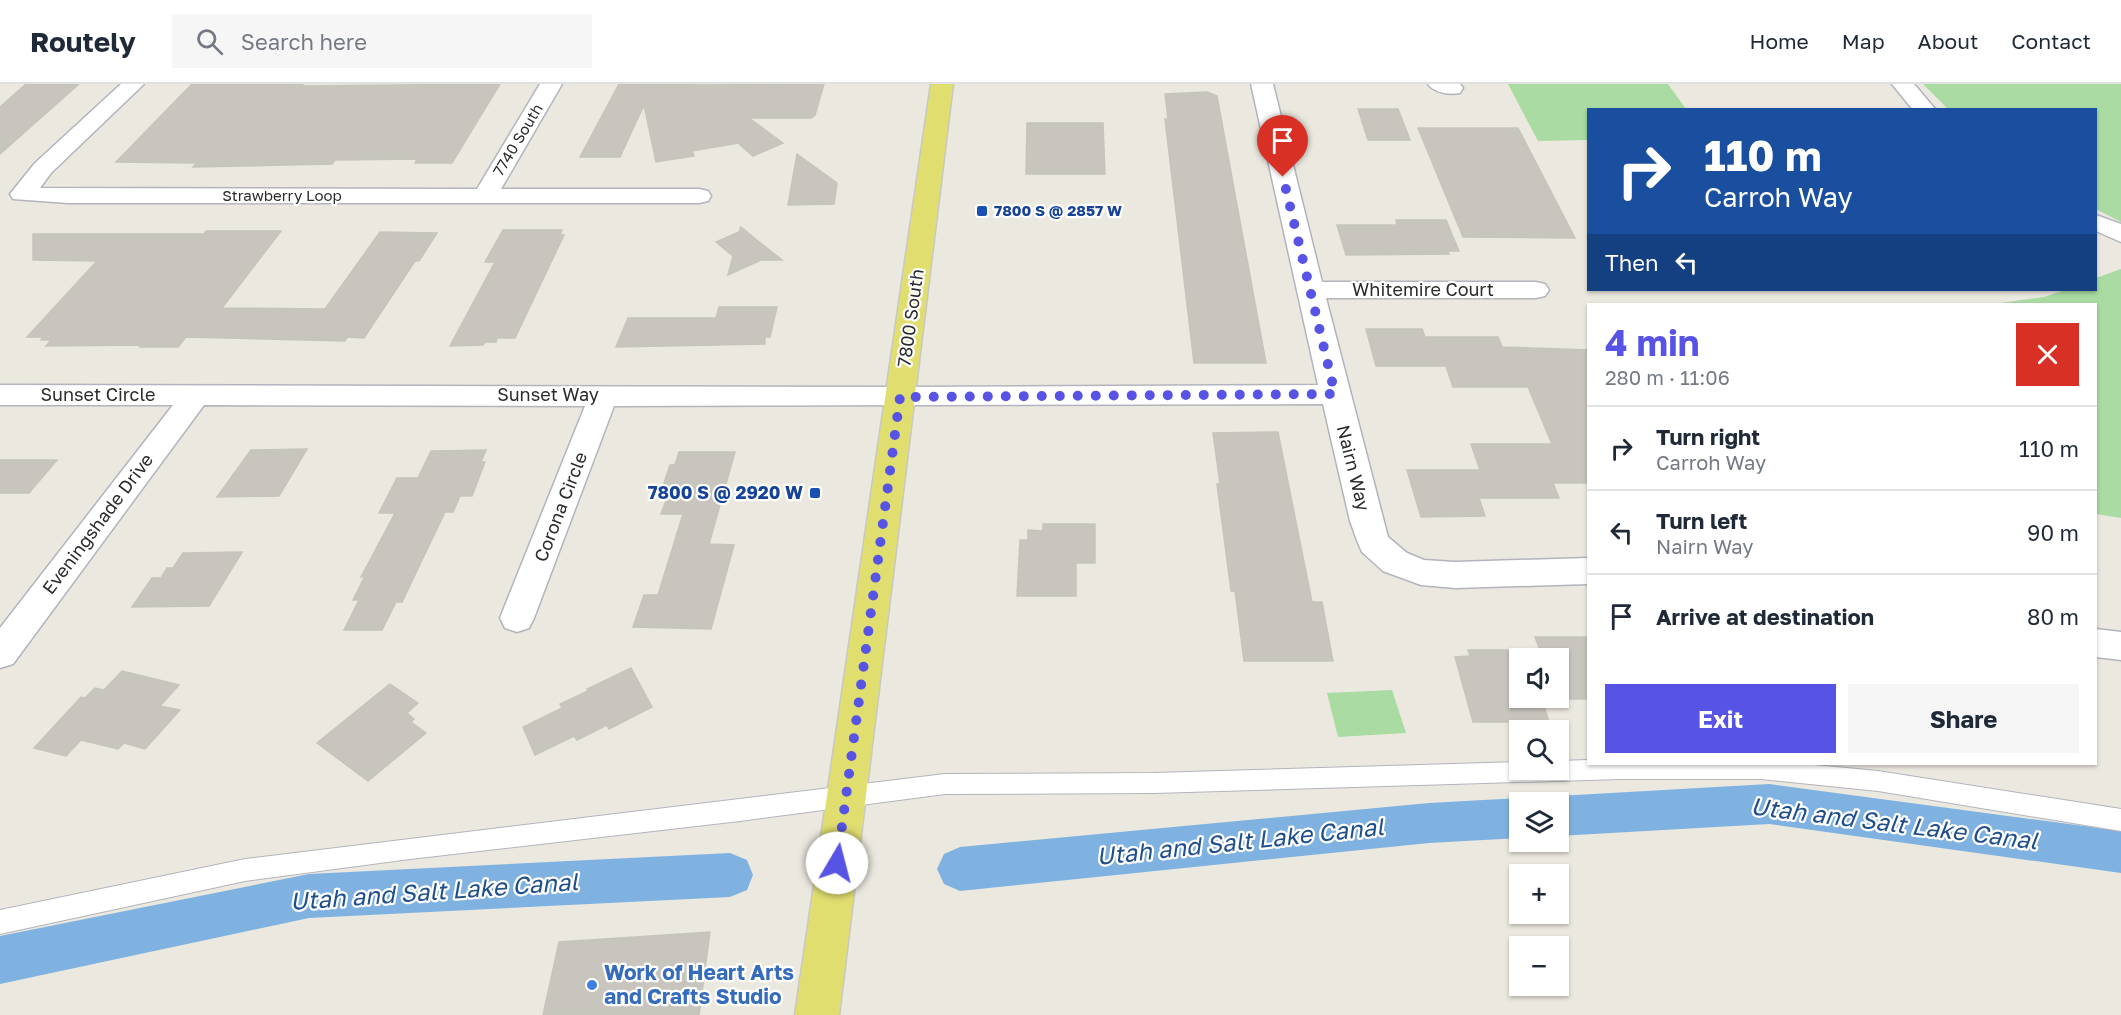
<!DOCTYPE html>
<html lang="en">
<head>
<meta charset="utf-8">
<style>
	:root { --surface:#fff; --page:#f6f6f7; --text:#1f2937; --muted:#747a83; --line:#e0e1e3; --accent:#5753e4 }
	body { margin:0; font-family:"Golos Text",sans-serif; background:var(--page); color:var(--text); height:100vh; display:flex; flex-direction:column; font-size:22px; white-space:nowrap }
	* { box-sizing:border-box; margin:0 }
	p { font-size:20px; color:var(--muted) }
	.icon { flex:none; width:33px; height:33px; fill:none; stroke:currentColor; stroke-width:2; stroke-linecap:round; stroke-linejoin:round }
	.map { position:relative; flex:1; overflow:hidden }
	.side { position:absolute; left:1587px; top:219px; width:510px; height:462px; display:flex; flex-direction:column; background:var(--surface); border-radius:0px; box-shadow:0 2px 4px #0004 }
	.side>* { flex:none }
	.guide { position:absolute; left:1587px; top:24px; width:510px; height:183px; border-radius:0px; box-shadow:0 2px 4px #0004; background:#1a4fa0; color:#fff; overflow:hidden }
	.fabs { position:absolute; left:1509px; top:564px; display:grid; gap:12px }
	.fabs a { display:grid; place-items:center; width:60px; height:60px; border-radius:0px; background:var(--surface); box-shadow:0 2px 4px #0004; font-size:30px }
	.pin { position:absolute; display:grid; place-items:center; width:51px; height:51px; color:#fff; margin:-62px -26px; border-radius:50% 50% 50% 0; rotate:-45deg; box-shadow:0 0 6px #0007 }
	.pin .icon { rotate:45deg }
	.me { position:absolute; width:66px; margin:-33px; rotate:8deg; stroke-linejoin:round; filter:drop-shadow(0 0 4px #0008) }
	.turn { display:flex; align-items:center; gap:21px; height:126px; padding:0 18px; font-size:27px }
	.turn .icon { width:78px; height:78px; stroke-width:2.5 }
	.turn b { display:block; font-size:42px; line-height:51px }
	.then { display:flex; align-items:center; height:57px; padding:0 18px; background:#0003; gap:12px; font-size:22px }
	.round { display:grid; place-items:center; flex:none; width:63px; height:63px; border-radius:0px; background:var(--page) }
	.overview { display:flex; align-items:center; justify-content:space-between; height:102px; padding:0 18px }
	h1 { font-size:36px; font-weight:700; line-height:45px; color:var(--accent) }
	.button { display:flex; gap:12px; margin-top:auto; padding:12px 18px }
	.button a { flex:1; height:69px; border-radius:0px; background:var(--accent); color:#fff; font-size:24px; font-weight:700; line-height:69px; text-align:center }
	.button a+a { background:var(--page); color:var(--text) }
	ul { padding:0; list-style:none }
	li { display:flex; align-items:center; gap:18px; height:84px; padding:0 18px; border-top:2px solid var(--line) }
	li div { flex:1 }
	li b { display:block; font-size:22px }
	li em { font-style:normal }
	header { display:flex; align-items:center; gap:36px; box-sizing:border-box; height:84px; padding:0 30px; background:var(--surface); border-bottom:2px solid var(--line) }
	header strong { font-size:28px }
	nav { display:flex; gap:33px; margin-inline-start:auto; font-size:21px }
	.search { width:420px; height:54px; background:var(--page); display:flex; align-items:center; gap:15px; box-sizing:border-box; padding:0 21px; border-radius:0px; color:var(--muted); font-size:22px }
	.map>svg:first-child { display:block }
	.green { fill:#a9dba2 }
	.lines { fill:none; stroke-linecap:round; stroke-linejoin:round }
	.canal { fill:#7fb2e0; fill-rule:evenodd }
	.building { fill:#c7c5be; stroke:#c6c5b9; stroke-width:1.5; fill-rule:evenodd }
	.service-casing { stroke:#b3b3bd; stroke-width:2 }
	.minor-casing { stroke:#b3b3bd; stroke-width:3 }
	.primary-casing { stroke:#c8c8c8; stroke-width:3 }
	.service { fill:#fff; fill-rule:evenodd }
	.minor { fill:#fff; fill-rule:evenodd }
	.primary { fill:#e0de6f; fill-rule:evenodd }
	.route { stroke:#5753e4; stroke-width:10; stroke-dasharray:0 18 }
	.transit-dot { fill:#1a4fb4; stroke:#fff; stroke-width:2 }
	.shop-dot { fill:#3f7fe0; stroke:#fff; stroke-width:2 }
	.labels { text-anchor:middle; stroke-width:4.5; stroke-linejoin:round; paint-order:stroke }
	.far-street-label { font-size:15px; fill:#2b2b2b; stroke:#fff }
	.far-transit-label { font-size:15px; font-weight:bold; fill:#164399; stroke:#fff; text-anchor:start }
	.street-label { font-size:18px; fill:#2b2b2b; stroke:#fff }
	.transit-label { font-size:18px; font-weight:bold; fill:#164399; stroke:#fff; text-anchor:end }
	.near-shop-label { font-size:21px; font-weight:bold; fill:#366cbe; stroke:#fff; text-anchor:start }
	.near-water-label { font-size:24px; font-style:italic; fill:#1e4f8c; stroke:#fff }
</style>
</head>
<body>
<header>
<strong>Routely</strong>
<div class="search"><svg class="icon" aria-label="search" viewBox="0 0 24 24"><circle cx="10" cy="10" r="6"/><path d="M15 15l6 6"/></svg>Search here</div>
<nav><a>Home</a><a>Map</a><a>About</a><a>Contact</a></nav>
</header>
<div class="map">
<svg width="2121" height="931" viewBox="0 0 2121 931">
	<rect width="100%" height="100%" fill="#ebe9df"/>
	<g class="green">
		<polygon points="1508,0 1668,0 1686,25 1588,26 1588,56 1538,57"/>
		<polygon points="1923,0 2121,0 2121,138 2096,125 2096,26 1948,25"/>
		<polygon points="2121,185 2121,434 2096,430 2096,220 1993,220 2044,213 2065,206 2096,206 2096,194"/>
		<polygon points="1392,606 1406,649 1338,653 1327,609"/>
	</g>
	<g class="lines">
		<g class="canal">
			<polygon points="1769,700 2121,747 2121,789 1769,740 1558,752 1558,718 1542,718 1558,712"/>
			<polygon points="1520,714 1533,718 1520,718 1520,754 1429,759 960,807 944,800 937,785 944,770 960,763 1429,719"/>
			<polygon points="730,769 747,776 753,791 747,806 730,813 309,834 0,900 0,852 309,790"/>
		</g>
	</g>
	<g class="building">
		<polygon points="26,0 79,0 0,70 0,23"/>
		<polygon points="192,0 303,0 301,2 500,0 452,79 415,79 417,75 335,76 332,80 193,83 197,79 116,78"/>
		<polygon points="619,0 706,1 824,0 815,31 811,34 749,34 783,59 753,72 738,59 692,67 694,72 656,78 644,21 620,73 580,73"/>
		<polygon points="1207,8 1217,12 1266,279 1194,279 1165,35 1168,35 1165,10"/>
		<polygon points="1358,25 1398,25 1410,56 1368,56"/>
		<polygon points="1027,39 1103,39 1105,90 1026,90"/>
		<polygon points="1418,44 1518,44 1575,154 1463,153"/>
		<polygon points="797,70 837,99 834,120 788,121"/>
		<polygon points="1396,136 1446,136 1459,167 1447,167 1449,170 1346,171 1337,141 1397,141"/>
		<polygon points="741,143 758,157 782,176 761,176 728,191 733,172 716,158 739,148"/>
		<polygon points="503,146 562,146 560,151 564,151 515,254 497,254 496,258 485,258 483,261 450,262 495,178 485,178"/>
		<polygon points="206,147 281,147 222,224 325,225 380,148 437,149 419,177 415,177 364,254 347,253 345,257 186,253 178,263 140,263 142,261 46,262 51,256 41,256 43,253 27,253 97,177 33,176 33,150 204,150"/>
		<polygon points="719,223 777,223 770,253 765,253 765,260 616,263 628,234 716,234"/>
		<polygon points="1366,245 1422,245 1425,253 1498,253 1502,263 1588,266 1588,399 1553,399 1559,414 1479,414 1485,432 1421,433 1407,386 1480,386 1471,360 1552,360 1528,303 1453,303 1446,282 1376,282"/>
		<polygon points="1278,348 1312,518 1322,518 1333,577 1244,577 1235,507 1231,507 1217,400 1220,400 1213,349"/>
		<polygon points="307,365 279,412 217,413 251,366"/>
		<polygon points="486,366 481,378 485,378 472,412 460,412 453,428 445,428 402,518 396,518 382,546 344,546 359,516 353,516 365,492 361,493 395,429 379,429 397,394 418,394 431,367"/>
		<polygon points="679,368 735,368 709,460 734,461 711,545 633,543 644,511 658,511 683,430 661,430 667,414 659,414 670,381 675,381"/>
		<polygon points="0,376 57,376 29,409 0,409"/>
		<polygon points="1043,440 1095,440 1095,479 1076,479 1076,512 1017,512 1020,456 1028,456 1028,446 1043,447"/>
		<polygon points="242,468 209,522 132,523 152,494 161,494 167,484 173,484 183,469"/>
		<path d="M1535 553H1588V615H1542L1549 638H1473L1455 573 1470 572 1468 566H1540ZM1520 574H1558V614H1520Z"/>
		<polygon points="631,584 652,623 609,645 607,641 577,656 574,652 535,671 523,643 562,624 560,620 588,607 587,605"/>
		<polygon points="122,587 179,601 160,622 180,626 145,665 124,659 118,665 81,656 66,672 34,664 81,613 85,614 95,604 104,606"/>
		<polygon points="390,600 418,619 407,629 414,635 411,638 426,649 368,697 317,659"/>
		<polygon points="710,848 699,931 543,931 559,858"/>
	</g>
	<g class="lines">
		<g class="service-casing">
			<polygon id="service" points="1588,676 1588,680 1804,680 1878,687 2121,725 2121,747 1878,707 1761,695 1620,695 1154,709 945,710 740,737 410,775 245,797 0,850 0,826 245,775 945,690 1154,689 1520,678 1520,686 1558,686 1558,677"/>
		</g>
		<g class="minor-casing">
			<g id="minor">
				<polygon points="121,0 144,0 51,89 40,104 477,105 540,0 562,0 501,105 699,105 708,107 711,112 708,117 699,119 68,119 13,115 10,110 35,79"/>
				<polygon points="1251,0 1273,0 1322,198 1536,198 1545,200 1549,206 1545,212 1536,214 1326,214 1388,453 1407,469 1424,476 1455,478 1588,474 1588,500 1455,504 1421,501 1383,487 1362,468 1358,459 1350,437 1323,320 614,322 534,534 529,544 517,548 505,544 500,534 585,322 204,321 13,580 0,584 0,544 173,321 0,321 0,301 900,303 1318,301"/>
				<path d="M1428 0H1460L1463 4 1460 9C1450 11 1434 9 1428 0Z"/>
				<polygon points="1892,0 1914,0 1936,26 1913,26"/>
				<polygon points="2096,131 2121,140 2121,158 2096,147"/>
				<polygon points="2096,545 2121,548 2121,576 2096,573"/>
			</g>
		</g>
		<g class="primary-casing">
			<polygon id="primary" points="931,0 953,0 839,931 795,931"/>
		</g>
		<use href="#service" class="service"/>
		<use href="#minor" class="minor"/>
		<use href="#primary" class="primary"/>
	</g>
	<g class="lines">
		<polyline class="route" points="837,779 900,313 1335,310 1283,93"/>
	</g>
	<g class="transit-dot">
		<rect x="976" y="121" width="12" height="12" rx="3"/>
		<rect x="809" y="403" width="12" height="12" rx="3"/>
	</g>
	<circle class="shop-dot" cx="592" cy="901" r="6"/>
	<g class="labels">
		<g class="far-street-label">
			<text transform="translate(518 56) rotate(-59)" y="5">7740 South</text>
			<text x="282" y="117">Strawberry Loop</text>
		</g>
		<g class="far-transit-label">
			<text x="994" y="132">7800 S @ 2857 W</text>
		</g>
		<g class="street-label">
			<text x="1423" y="212">Whitemire Court</text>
			<text transform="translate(911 234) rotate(-82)" y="6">7800 South</text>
			<text x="98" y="317">Sunset Circle</text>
			<text x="548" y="317">Sunset Way</text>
			<text transform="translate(1353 384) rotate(76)" y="6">Nairn Way</text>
			<text transform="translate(561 423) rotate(-69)" y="6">Corona Circle</text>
			<text transform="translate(98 440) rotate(-53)" y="6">Eveningshade Drive</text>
		</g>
		<g class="transit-label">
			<text x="803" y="415">7800 S @ 2920 W</text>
		</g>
		<g class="near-shop-label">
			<text x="604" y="896">Work of Heart Arts<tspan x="604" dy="24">and Crafts Studio</tspan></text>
		</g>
		<g class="near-water-label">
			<text transform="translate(1894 740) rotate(7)" y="8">Utah and Salt Lake Canal</text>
			<text transform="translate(1240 758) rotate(-6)" y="8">Utah and Salt Lake Canal</text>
			<text transform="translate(434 808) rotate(-4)" y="8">Utah and Salt Lake Canal</text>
		</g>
	</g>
</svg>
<div class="fabs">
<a><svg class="icon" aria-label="sound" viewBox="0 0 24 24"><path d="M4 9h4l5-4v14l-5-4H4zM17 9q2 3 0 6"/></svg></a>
<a><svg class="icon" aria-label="search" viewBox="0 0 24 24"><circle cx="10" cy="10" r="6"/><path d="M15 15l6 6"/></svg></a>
<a><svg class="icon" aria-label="layers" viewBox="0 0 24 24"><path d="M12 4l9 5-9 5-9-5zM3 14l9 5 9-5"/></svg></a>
<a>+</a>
<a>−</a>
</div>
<div class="pin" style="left:1283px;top:93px;background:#d93025"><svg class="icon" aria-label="arrive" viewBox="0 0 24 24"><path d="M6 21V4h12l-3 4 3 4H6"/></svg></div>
<svg class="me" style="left:837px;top:779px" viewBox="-20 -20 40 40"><circle r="19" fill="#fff"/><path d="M0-13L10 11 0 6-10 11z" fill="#5753e4"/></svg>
<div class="guide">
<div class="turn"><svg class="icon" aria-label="right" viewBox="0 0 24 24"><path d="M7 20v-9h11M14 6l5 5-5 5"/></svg><div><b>110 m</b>Carroh Way</div></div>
<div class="then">Then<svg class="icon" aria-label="left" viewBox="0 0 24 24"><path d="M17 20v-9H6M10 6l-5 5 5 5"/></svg></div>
</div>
<section class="side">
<div class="overview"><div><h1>4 min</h1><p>280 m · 11:06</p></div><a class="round" style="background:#d93025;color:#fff"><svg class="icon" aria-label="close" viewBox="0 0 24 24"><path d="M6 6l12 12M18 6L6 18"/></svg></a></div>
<ul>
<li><svg class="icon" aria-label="right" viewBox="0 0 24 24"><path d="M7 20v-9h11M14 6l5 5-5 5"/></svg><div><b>Turn right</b><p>Carroh Way</p></div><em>110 m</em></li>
<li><svg class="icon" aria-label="left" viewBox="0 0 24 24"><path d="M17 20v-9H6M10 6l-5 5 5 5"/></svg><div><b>Turn left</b><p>Nairn Way</p></div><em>90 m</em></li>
<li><svg class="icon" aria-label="arrive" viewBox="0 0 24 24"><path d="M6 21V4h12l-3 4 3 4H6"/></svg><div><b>Arrive at destination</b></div><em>80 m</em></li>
</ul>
<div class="button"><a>Exit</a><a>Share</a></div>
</section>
</div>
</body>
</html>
